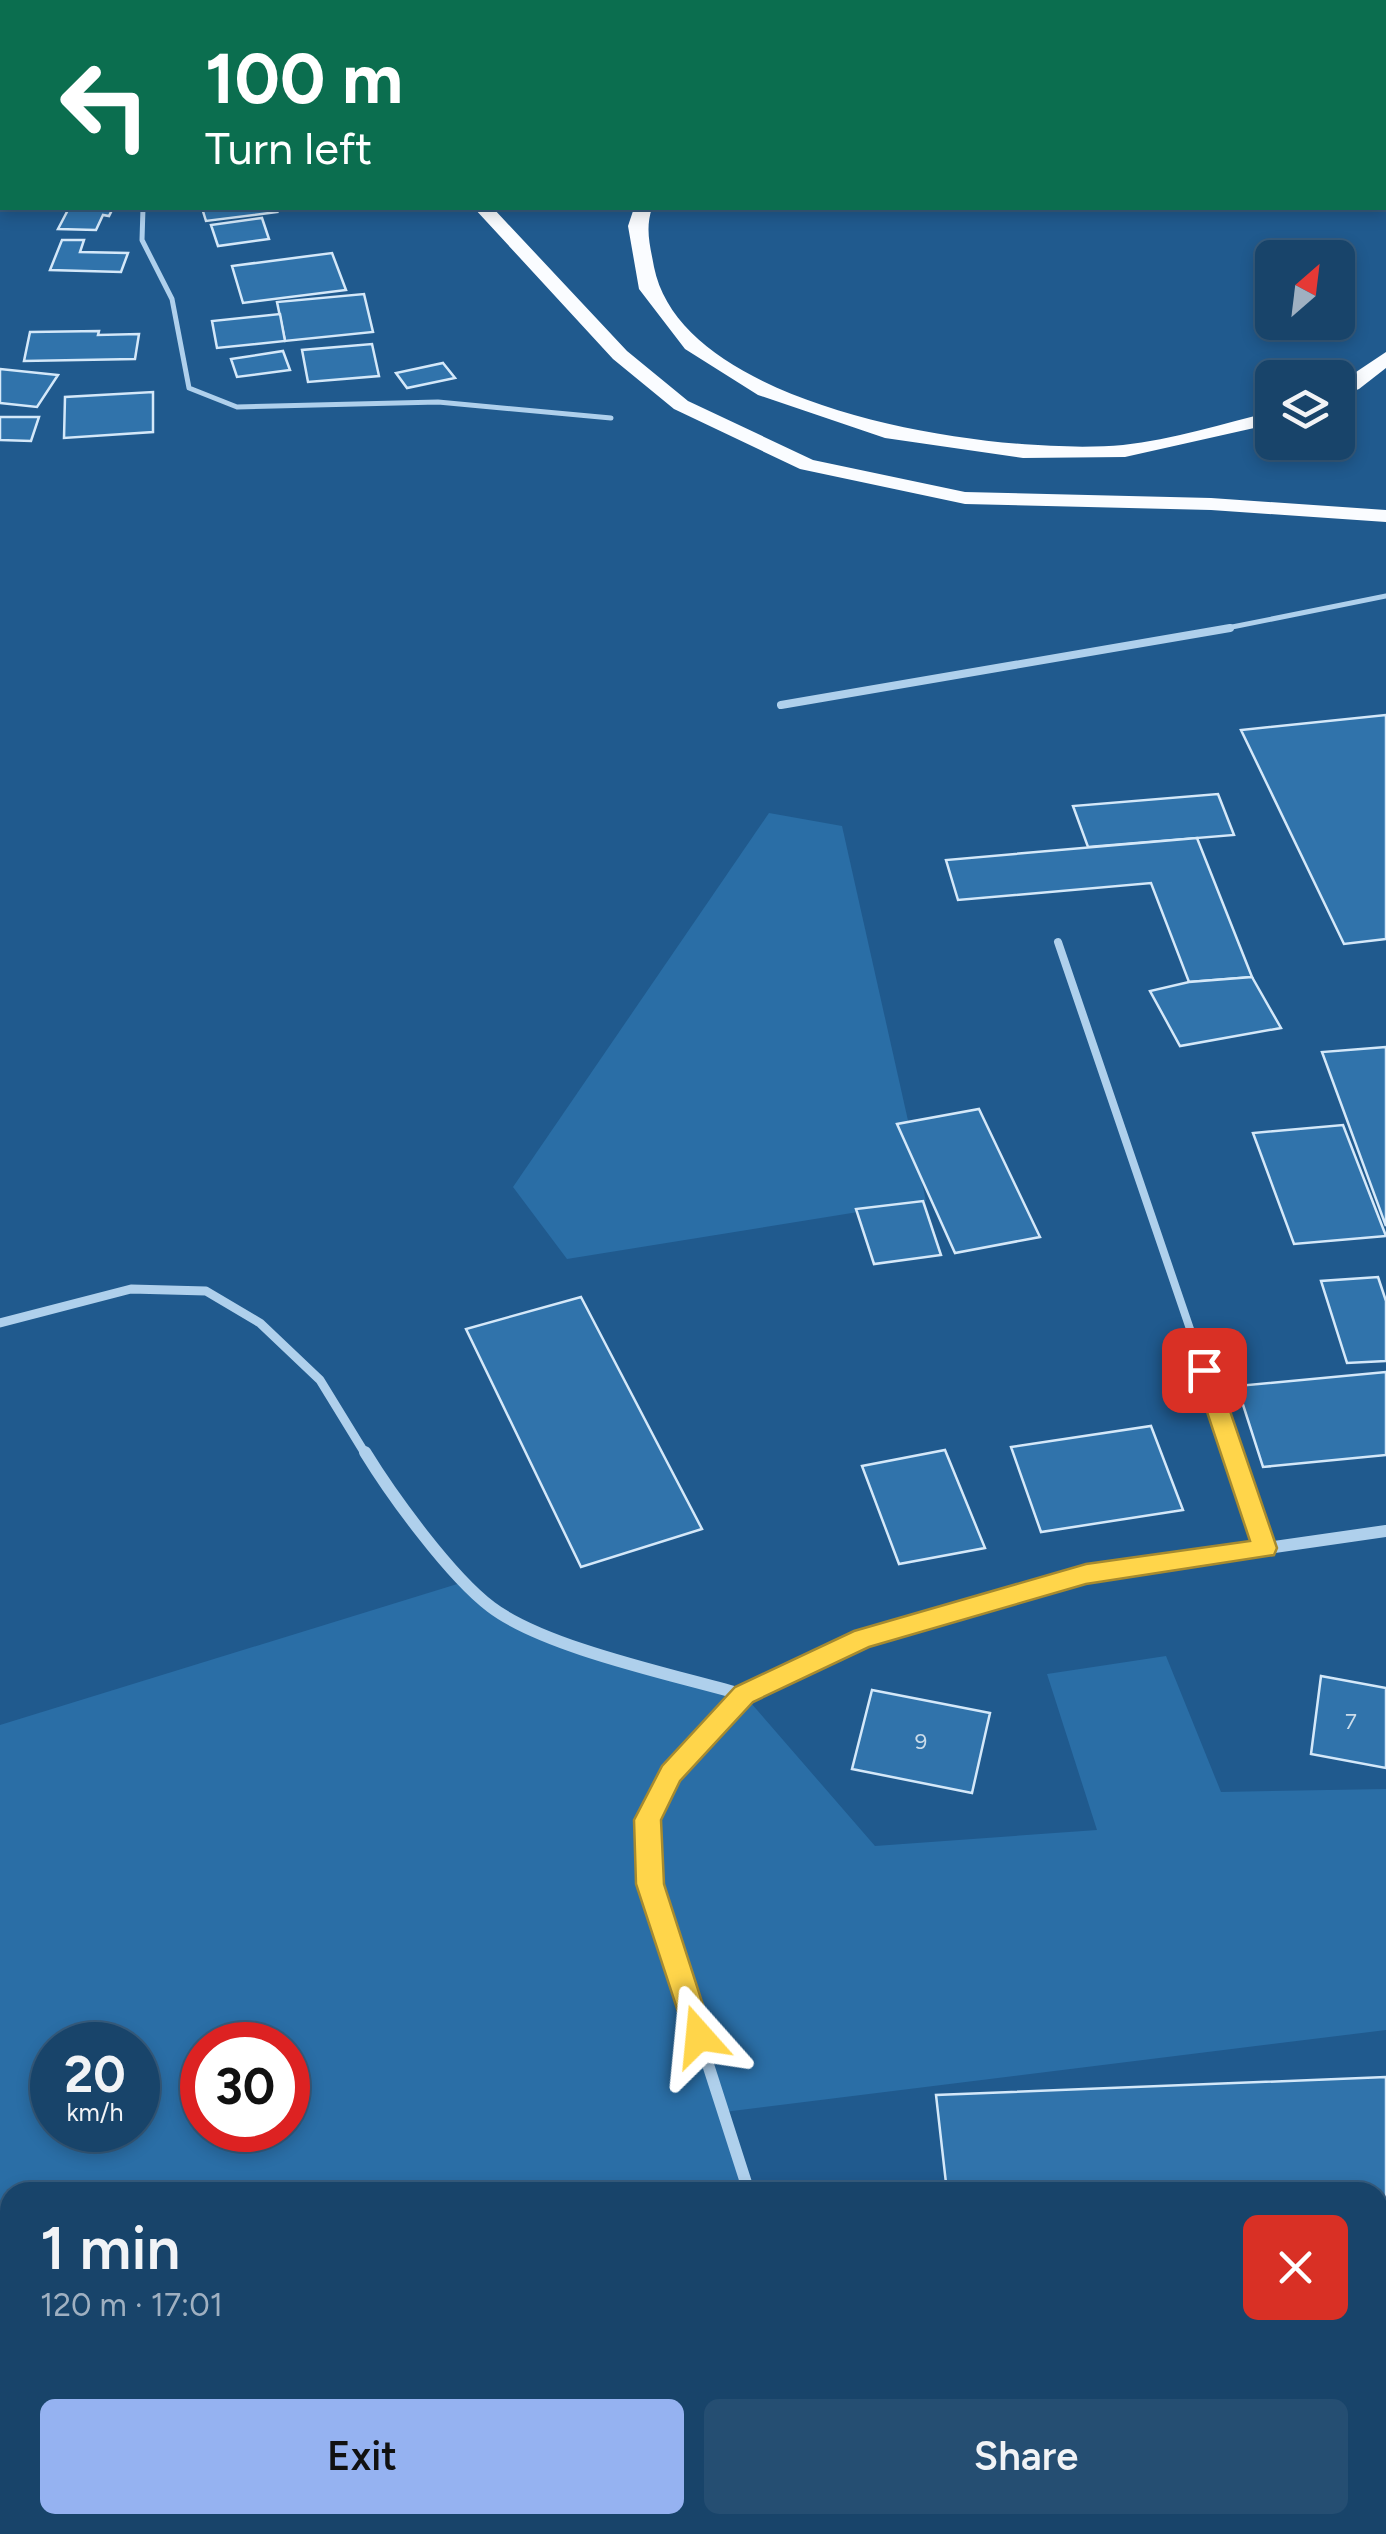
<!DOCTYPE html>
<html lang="en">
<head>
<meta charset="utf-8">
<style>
	:root { --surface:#18446a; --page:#254e72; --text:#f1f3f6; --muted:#9fb0c1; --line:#365c7e; --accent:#95b2f1 }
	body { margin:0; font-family:Figtree,sans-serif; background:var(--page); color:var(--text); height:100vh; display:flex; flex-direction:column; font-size:38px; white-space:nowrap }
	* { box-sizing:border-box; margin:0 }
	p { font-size:32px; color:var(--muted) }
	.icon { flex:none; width:55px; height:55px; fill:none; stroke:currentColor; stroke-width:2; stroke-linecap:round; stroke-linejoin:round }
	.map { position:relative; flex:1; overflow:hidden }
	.side { position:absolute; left:0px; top:2182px; width:1388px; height:352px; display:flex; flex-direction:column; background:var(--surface); border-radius:30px 30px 0 0; box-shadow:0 5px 15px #0003,0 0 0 2px var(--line) }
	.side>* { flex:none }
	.banner { position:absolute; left:0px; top:0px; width:1388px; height:210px; box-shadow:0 5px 15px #0003,0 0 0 2px var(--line); background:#0b6e4f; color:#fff; overflow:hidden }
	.needle { width:65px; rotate:28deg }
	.buttons { position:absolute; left:1255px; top:240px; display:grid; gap:20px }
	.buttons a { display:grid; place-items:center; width:100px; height:100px; border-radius:15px; background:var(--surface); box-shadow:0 5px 15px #0003,0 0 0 2px var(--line); font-size:50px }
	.speed { position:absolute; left:30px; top:2022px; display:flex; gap:20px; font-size:50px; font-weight:700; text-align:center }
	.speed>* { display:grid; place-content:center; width:130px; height:130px; border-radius:50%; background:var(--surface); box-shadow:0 5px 15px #0003,0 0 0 2px var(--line); line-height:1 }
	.speed small { font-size:25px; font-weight:400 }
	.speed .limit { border:15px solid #d22; background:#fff; color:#111 }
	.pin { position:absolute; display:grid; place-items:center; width:85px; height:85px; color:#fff; margin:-42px; border-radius:20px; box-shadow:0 5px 15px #0006 }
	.me { position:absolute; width:110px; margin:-55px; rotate:342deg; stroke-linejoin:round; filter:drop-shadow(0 0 8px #0008) }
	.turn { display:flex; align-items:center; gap:35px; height:210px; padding:0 40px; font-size:45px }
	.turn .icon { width:130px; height:130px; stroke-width:2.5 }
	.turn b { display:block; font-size:70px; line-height:85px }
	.round { display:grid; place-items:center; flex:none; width:105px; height:105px; border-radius:15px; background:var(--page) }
	.headline { display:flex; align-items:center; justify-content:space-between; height:170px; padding:0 40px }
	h1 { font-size:60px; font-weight:600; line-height:75px }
	.button { display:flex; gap:20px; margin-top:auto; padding:20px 40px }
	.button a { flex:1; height:115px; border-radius:15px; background:var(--accent); color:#111; font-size:40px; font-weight:600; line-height:115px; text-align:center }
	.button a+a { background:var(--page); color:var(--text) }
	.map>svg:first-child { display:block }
	.green { fill:#2a6ea6; fill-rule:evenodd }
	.building { fill:#3073ab; stroke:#d4e8f9; stroke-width:2.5 }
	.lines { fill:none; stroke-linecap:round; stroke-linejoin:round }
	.service-far2 { stroke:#afd0ec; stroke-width:5 }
	.service-far1 { stroke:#afd0ec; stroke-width:8 }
	.service { stroke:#afd0ec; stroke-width:9 }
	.minor-far1 { stroke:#afd0ec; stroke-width:9 }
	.minor { stroke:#afd0ec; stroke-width:12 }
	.trunk { fill:#fafcff; fill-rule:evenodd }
	.route { fill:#ffd54a; stroke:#a68a30; stroke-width:2.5 }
	.labels { text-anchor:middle; stroke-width:10; stroke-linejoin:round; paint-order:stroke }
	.number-label { font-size:22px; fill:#cbdcea }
</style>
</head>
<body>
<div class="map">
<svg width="1386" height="2534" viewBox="0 0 1386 2534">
	<rect width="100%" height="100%" fill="#205a8e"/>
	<g class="green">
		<polygon points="769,813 842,826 926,1201 567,1259 513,1187"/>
		<path d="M467 1581 491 1607 552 1638 744 1695 875 1846 1097 1830 1047 1674 1166 1656 1221 1792 1386 1789V2030L724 2112 749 2192H10V2525H840L842 2534H0V1725ZM52 2045H138V2130H52ZM202 2045H288V2130H202Z"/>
	</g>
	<g class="building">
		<polygon points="69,208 113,208 109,216 103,215 96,230 58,229"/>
		<polygon points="202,208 275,208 277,212 206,221"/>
		<polygon points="262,218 269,239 218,246 211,225"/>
		<polygon points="62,240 84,240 80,252 128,253 121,272 50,270"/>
		<polygon points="332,253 346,290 243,303 232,266"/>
		<polygon points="364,294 373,332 285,341 277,302"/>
		<polygon points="280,314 285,341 217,348 212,321"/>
		<polygon points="99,331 98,335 139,334 135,359 24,361 30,332"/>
		<polygon points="372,344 379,376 308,382 302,350"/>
		<polygon points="283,351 290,370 237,377 231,359"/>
		<polygon points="443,363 455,378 407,388 396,373"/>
		<polygon points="0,369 58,375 37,407 0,403"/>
		<polygon points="153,392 153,432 64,438 65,397"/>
		<polygon points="0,417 39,417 31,441 0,440"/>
		<polygon points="1386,715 1386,939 1344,944 1241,730"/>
		<polygon points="1218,794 1234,835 1088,847 1073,806"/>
		<polygon points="1197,838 1252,977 1189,982 1151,883 958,900 946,860"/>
		<polygon points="1252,977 1281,1028 1180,1046 1150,991 1189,982"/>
		<polygon points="1386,1047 1386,1226 1322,1052"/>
		<polygon points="979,1109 1040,1237 955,1253 897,1124"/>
		<polygon points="1343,1125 1386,1236 1294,1244 1253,1133"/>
		<polygon points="923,1201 941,1255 874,1264 856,1209"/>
		<polygon points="1378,1277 1386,1301 1386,1361 1347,1363 1321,1281"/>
		<polygon points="581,1297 702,1529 581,1567 466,1329"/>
		<polygon points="1386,1372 1386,1455 1263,1467 1237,1386"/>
		<polygon points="1151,1426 1183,1510 1041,1532 1011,1447"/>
		<polygon points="945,1450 985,1548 899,1564 862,1466"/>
		<polygon points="1321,1676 1386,1688 1386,1768 1311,1754"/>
		<polygon points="872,1690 990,1713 972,1793 852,1769"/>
		<polygon points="1386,2077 1386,2429 1378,2429 1378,2192 947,2192 936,2095"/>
	</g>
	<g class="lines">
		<g class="service-far2">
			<polyline points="143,208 142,240 172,299 189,388 237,407 438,402 611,418"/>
			<polyline points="1217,630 1386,596"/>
		</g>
		<g class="service-far1">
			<polyline points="781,705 1230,628"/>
			<polyline points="1058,942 1233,1455"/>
		</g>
		<polyline class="service" points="1232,1452 1265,1548"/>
		<polyline class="minor-far1" points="0,1323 131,1289 206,1291 260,1323 320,1380 366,1455"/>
		<g class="minor">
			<path d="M365 1452C392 1496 450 1576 491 1607 545 1648 675 1675 744 1695"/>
			<polyline points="749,2192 650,1884 648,1820 671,1773 744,1695 862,1638 1086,1574 1386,1531"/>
			<polyline points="840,2525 842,2534"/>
		</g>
		<g class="trunk">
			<polygon points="466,0 487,0 488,2 467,2"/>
			<polygon points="1212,0 1230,0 1231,2 1213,2"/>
			<rect x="1385" y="26" width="1" height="10"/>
			<rect x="0" y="52" width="2" height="10"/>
			<rect x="0" y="78" width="2" height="10"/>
			<rect x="1385" y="138" width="1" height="11"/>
			<polygon points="474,208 493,208 627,351 688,401 813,460 965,492 1211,498 1386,510 1386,522 1211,510 965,504 800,469 674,409 613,359"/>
			<path d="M634 208H652C645 229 650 245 654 267 683 413 1002 456 1123 445 1172 440 1224 423 1272 412V424L1125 457 1023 458 885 438 758 395 685 349 639 289 628 226Z"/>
			<polygon points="1386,352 1386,368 1359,389 1338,397 1338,384"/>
		</g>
	</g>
	<polygon class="route" points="1204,1361 1216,1370 1277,1548 1274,1555 1086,1584 869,1647 753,1702 680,1781 661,1820 664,1884 713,2036 709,2045 699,2048 689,2045 636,1884 634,1820 662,1766 735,1687 854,1631 1086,1564 1250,1541 1193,1370"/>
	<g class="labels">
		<g class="number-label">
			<text x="1351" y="1729">7</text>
			<text x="921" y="1749">9</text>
		</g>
	</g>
</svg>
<div class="buttons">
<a><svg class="needle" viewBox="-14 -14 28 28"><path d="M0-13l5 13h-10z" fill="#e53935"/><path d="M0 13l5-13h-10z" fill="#9fb0c1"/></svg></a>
<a><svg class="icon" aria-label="layers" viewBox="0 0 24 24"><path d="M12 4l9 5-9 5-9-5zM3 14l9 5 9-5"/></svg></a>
</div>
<div class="speed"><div>20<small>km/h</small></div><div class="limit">30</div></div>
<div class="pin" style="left:1204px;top:1370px;background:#d93025"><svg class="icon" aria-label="arrive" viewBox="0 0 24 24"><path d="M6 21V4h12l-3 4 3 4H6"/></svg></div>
<svg class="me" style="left:699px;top:2036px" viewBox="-20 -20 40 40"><path d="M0-17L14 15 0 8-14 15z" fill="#ffd54a" stroke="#fff" stroke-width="4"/></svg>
<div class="banner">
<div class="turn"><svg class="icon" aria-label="left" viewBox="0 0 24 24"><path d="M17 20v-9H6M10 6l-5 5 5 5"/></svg><div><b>100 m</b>Turn left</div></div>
</div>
<section class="side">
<div class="headline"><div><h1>1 min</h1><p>120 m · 17:01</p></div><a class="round" style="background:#d93025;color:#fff"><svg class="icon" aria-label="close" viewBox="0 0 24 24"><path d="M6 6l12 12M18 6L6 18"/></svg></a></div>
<div class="button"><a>Exit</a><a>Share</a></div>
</section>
</div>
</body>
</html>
